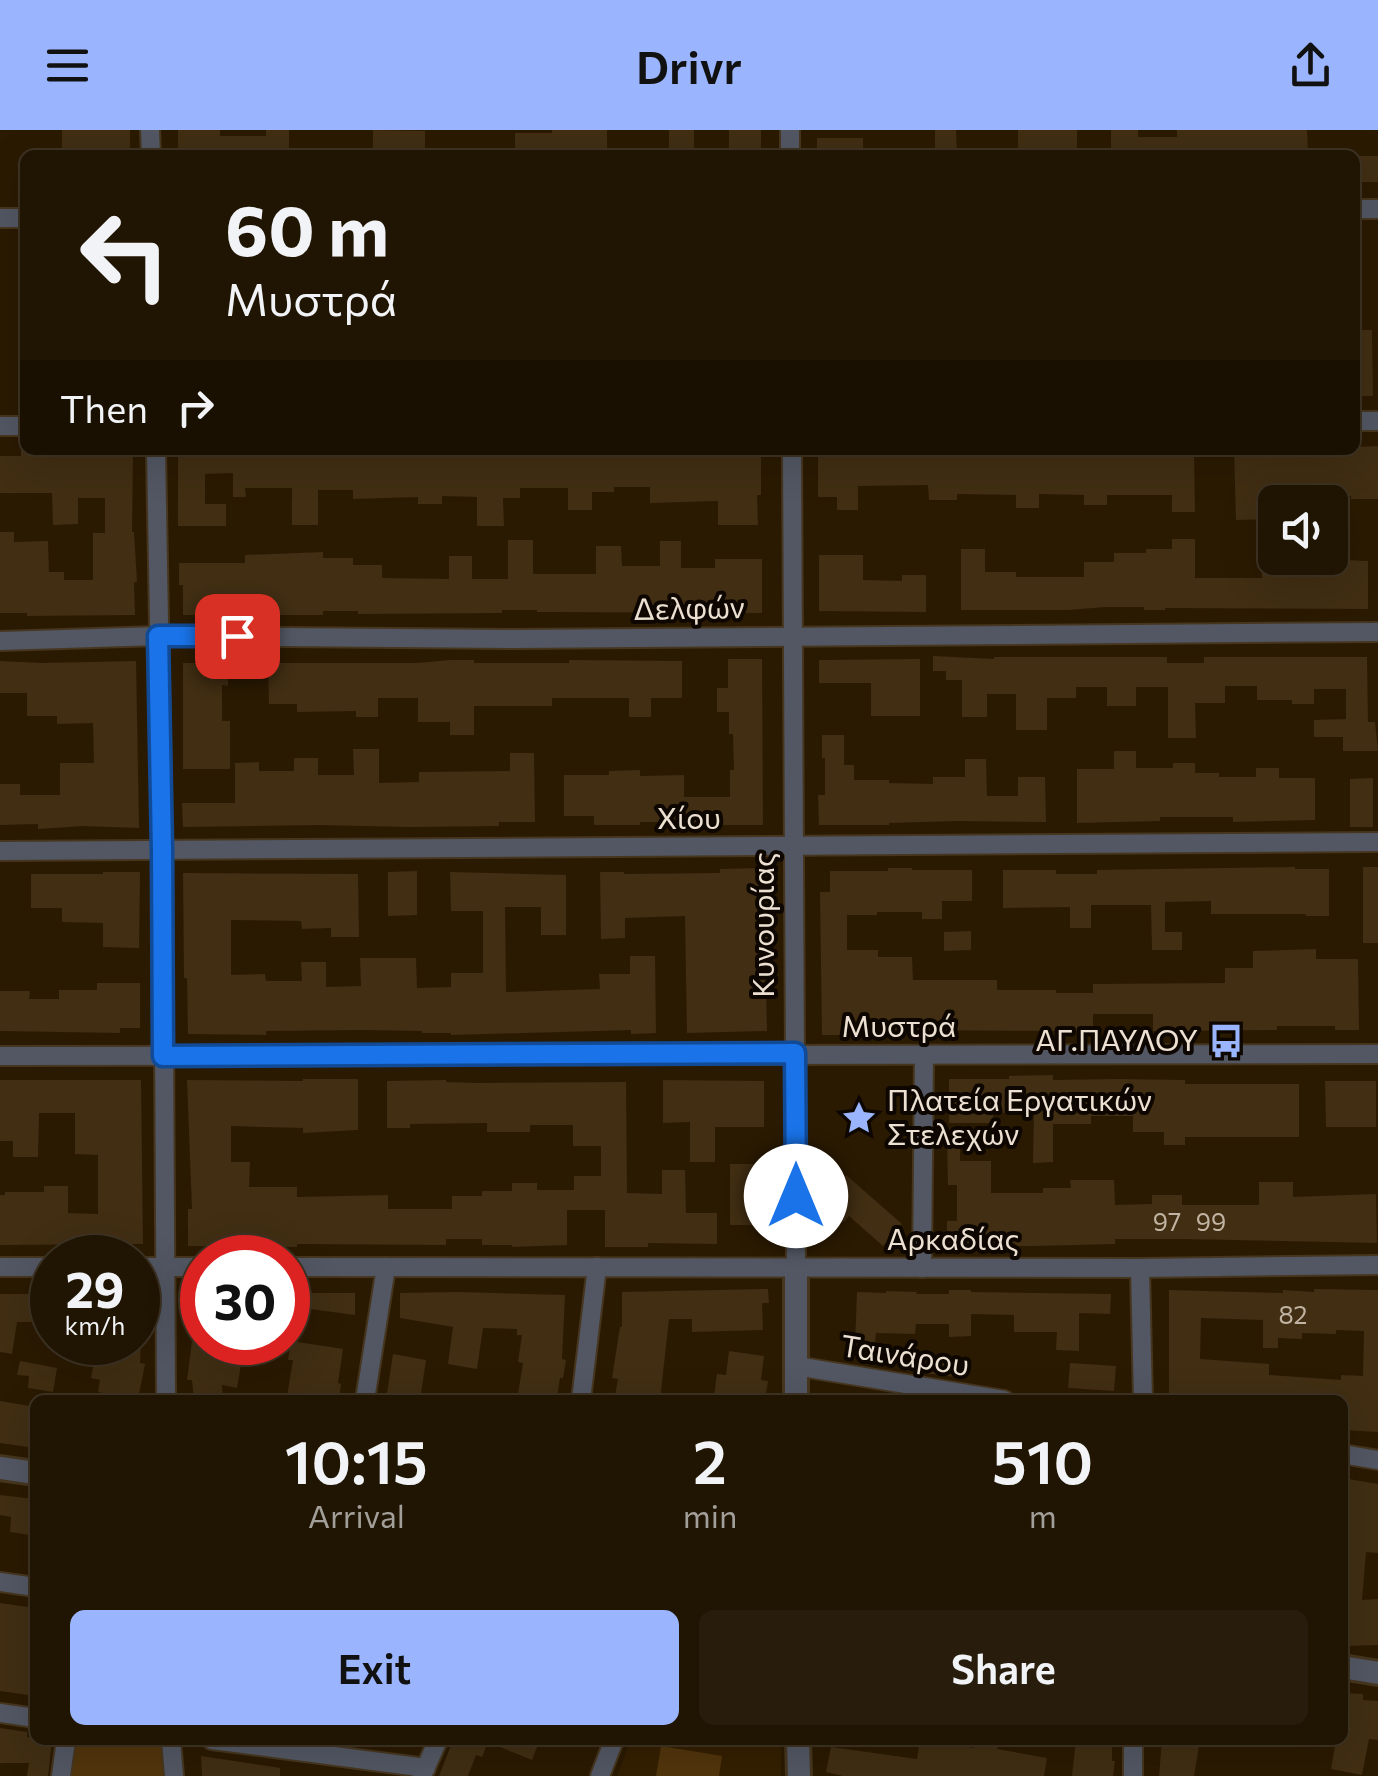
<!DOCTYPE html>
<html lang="en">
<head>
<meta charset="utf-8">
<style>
	:root { --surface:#201402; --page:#281d0c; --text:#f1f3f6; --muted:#a29e99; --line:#3d3324; --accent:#9ab5fd }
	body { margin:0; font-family:Commissioner,sans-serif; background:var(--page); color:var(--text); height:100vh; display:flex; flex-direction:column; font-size:38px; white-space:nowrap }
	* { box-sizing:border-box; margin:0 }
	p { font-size:32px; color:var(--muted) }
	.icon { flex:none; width:55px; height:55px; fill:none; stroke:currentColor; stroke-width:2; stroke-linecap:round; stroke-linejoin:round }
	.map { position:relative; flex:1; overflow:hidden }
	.panel { position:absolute; left:30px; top:1265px; width:1318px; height:350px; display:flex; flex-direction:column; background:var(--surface); border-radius:15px; box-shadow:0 10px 40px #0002,0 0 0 2px var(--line) }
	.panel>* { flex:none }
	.banner { position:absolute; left:20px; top:20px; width:1340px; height:305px; border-radius:15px; box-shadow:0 10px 40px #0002,0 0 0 2px var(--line); background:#201402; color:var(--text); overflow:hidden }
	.buttons { position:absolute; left:1258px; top:355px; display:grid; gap:20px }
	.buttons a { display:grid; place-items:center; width:90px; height:90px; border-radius:15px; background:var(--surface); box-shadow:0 10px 40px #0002,0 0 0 2px var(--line); font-size:50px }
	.speed { position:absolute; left:30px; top:1105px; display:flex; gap:20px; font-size:50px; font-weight:700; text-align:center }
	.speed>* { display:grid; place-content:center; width:130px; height:130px; border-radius:50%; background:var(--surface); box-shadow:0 10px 40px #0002,0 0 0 2px var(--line); line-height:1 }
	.speed small { font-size:25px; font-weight:400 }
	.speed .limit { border:15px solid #d22; background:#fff; color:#111 }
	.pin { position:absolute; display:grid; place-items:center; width:85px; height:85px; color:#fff; margin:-42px; border-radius:20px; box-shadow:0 5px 15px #0006 }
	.me { position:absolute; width:110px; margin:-55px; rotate:0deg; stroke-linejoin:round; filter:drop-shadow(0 0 8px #0008) }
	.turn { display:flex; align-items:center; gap:35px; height:210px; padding:0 40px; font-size:45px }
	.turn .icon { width:130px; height:130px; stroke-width:2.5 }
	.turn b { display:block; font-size:70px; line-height:85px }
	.then { display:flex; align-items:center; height:95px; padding:0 40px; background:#0003; gap:20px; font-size:38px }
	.eta { display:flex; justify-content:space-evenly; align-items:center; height:170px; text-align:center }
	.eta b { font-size:60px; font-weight:600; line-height:70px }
	.action { display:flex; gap:20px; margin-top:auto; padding:20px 40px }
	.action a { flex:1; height:115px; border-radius:15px; background:var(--accent); color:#111; font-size:40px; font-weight:600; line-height:115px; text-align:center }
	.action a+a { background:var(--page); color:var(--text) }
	header { display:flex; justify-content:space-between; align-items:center; height:130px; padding:0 40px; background:var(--accent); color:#111; font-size:45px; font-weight:600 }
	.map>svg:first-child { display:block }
	.built { fill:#341f00 }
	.green { fill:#51350c }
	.building { fill:#412e13; fill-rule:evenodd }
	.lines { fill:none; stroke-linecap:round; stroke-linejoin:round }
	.minor-casing { stroke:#46361f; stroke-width:22 }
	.tertiary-casing { stroke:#46361f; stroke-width:28 }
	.minor { stroke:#525763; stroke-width:18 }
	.tertiary { stroke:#525763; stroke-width:22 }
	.route-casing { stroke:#114b97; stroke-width:25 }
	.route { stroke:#1a73e8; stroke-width:18 }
	.labels { text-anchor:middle; stroke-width:8; stroke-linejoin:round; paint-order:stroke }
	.number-label { font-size:25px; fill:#c1b4a2 }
	.street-label { font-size:30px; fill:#ece0d2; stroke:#0e0701 }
	.poi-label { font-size:30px; fill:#ece0d2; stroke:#0e0701; text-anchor:end }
</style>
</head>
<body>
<header><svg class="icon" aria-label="menu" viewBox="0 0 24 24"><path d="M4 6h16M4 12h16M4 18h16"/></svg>Drivr<svg class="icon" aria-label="share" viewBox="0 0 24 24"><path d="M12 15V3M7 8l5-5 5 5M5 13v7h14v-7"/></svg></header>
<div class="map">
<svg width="1378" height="1646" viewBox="0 0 1378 1646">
	<rect width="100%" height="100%" fill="#2b1a02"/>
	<polygon class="built" points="631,1610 781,1610 781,1646 617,1646"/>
	<g class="green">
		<polygon points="74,1610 166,1610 169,1646 70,1646"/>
		<polygon points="661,1616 722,1626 719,1646 656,1646"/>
	</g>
	<g class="building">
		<rect x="62" y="0" width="68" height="25"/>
		<polygon points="178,0 220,0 220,6 266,6 266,0 289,0 289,25 178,25"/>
		<polygon points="373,0 425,1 425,25 373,25"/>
		<polygon points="552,0 607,0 607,25 515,25 515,3 552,3"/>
		<rect x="669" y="0" width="25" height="25"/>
		<rect x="729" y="0" width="32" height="25"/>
		<polygon points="935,0 956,0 957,25 935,25"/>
		<rect x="1018" y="0" width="59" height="25"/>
		<polygon points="1111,0 1138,0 1138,7 1177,7 1177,0 1307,0 1308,25 1111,25"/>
		<rect x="817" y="8" width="46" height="17"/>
		<rect x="1355" y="26" width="23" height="26"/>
		<polygon points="1355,200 1372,200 1373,266 1355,266"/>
		<polygon points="1378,316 1378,369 1351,369 1351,366 1285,368 1285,372 1275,372 1275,389 1236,390 1234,320 1355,320 1355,317"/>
		<polygon points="21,320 133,320 132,402 134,402 137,452 134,452 135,485 27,486 27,483 0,483 0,402 14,402 14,412 48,411 49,442 64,442 64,450 93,450 93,403 105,403 105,368 78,368 78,394 53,395 52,363 0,363 0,326 21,326"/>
		<polygon points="323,320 411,322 477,322 477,320 761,320 761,365 757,365 758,395 718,395 718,371 650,373 650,357 614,357 614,362 592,362 592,380 568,380 568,358 520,358 520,368 503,368 504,396 477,396 477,367 442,366 442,374 418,374 418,367 353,369 353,360 318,360 318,395 292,395 292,358 245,358 246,367 233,367 233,343 205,344 205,374 226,374 226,396 178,396 178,321"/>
		<polygon points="818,320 1194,320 1195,382 1172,382 1172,365 1107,365 1107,375 1084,375 1084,365 1039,364 1039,378 1016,378 1016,365 957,364 957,370 929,370 928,355 858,356 858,380 837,380 837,367 818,367"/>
		<polygon points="1172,409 1195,409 1195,448 1262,448 1262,423 1275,423 1275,428 1284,428 1284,440 1320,440 1319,428 1330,428 1330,422 1344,422 1344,430 1368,431 1368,479 1165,478 1165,480 1144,480 1144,477 1105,477 1069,480 961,480 961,419 985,419 985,442 1016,442 1016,447 1084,447 1084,432 1114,432 1114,423 1146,423 1146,419 1172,419"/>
		<polygon points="508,410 533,410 533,444 596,444 596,416 621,416 622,436 660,436 660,411 681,411 681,438 715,438 715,429 762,429 762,483 537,482 537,480 502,480 502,483 358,484 358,481 323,481 323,485 183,485 183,455 179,455 179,433 245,433 245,425 323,422 323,428 353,428 353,435 382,435 382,448 449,449 449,426 472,426 472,449 508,449"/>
		<polygon points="819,425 863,425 863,450 902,451 902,445 926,445 926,482 819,481"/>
		<polygon points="933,526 994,529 994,527 1167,527 1167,533 1204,533 1204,527 1367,527 1368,592 1375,592 1378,621 1343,621 1343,607 1314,607 1314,590 1346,589 1346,559 1314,559 1314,574 1292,574 1292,570 1257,570 1257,556 1225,556 1225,573 1195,573 1196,608 1168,608 1168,557 1136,557 1136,576 1107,576 1107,557 1076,557 1076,568 1047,568 1047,600 1016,600 1016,564 987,564 987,587 962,587 962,550 946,550 946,541 933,541"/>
		<polygon points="728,529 762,529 763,695 715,695 715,692 640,692 640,695 594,695 594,686 564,686 564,645 609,645 609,641 640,640 640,646 684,645 684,667 730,667 730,640 734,640 733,604 729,604 729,582 717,582 717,558 728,558"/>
		<polygon points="920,529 920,586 871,586 871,553 819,553 819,530"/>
		<polygon points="450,530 474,530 474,533 569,533 569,530 682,531 682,568 651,568 651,587 629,587 629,568 552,568 552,576 474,576 474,605 450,605 450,592 418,592 418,568 378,568 378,587 356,587 356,581 297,582 297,574 269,574 268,533 418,533"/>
		<polygon points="0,531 42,533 136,531 139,698 83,696 38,699 38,694 0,695 0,654 20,654 20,665 60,665 60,633 94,633 93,593 57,594 57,586 27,586 27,563 0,563"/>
		<polygon points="183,533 228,533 228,556 222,555 222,591 230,591 230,639 183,639"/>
		<polygon points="822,605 844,605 844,635 854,635 854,650 889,650 889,653 933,654 933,647 965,647 965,629 986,629 987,666 1018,666 1018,647 1045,647 1046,692 957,691 889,693 889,695 819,695 818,665 825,665 825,628 822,628"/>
		<polygon points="353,619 379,619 379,653 419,652 419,642 510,641 510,623 534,623 535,692 499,692 499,696 409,697 318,695 183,697 182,673 235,673 235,633 259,632 259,641 294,641 294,628 318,628 318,645 354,645"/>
		<polygon points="1114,621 1136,621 1136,638 1173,638 1173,633 1195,633 1195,643 1219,643 1219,647 1256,647 1256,638 1279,638 1279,648 1315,648 1315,690 1233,692 1233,687 1160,687 1160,691 1077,693 1077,639 1114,639"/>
		<polygon points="1373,648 1373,697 1350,697 1350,649"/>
		<polygon points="1295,737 1295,739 1329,739 1329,786 1306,786 1306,784 1211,784 1211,771 1165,772 1165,802 1182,802 1182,820 1152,820 1151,775 1091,775 1091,798 1070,798 1070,777 1003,778 1003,740 1056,740 1056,744 1097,744 1097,740"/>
		<rect x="1363" y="737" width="15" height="76"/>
		<polygon points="768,738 769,816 765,816 767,901 687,903 685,786 625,788 625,808 601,809 600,742 624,742 624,744 720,743 720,739"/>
		<polygon points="888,738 912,738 912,740 972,740 972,771 942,771 942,789 922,789 922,782 877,782 877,785 847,785 847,820 878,820 878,827 912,827 913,850 997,850 997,860 1056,860 1056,863 1093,863 1093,854 1225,853 1225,838 1253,838 1253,821 1316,819 1316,829 1358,829 1359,900 1335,900 1335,896 1277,896 1277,900 1153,901 1153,884 1093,884 1093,901 872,900 872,905 822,905 820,762 830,762 830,741 888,741"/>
		<polygon points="417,741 417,785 388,786 388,742"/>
		<polygon points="103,742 140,742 139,818 103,817 103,793 62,792 62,778 31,778 31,744 103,744"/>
		<polygon points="450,742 566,745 566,805 541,805 541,777 505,777 506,862 600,859 599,844 630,844 630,826 655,826 656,903 631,904 631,900 451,905 451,903 422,903 422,901 362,900 266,901 266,905 188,904 187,848 184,848 183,743 358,744 359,807 331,807 331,798 302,799 301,791 231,790 231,845 265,844 266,851 302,851 301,832 326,832 326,857 361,856 360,828 416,828 417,858 451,857 451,843 483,843 483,781 451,781"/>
		<polygon points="971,801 971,820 944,821 944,802"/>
		<polygon points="97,853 140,853 140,898 120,898 120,903 0,901 0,861 30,861 29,869 59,869 59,860 97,860"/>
		<polygon points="1053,945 1053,950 1116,949 1185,950 1185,954 1299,954 1299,1007 1185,1007 1185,1015 1164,1015 1164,1002 1133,1002 1133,986 1091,986 1091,994 1053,994 1053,1032 1033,1033 1034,982 993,983 993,993 949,993 949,949 1009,949 1009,946"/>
		<polygon points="303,949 358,949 358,1000 303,1003 303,998 231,996 231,1032 250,1032 249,1057 297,1057 297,1067 388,1065 388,1079 452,1079 452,1066 482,1066 482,1061 512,1061 512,1053 537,1053 537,1060 574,1060 574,1046 601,1046 601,1016 573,1016 573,995 530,995 530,1002 487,1002 487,993 410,994 410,998 387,998 387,951 446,950 446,952 476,953 626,952 627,1063 662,1064 662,1040 685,1040 686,1083 717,1083 717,1114 648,1113 648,1117 605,1117 605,1080 567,1080 567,1115 512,1117 512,1115 482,1115 482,1109 446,1109 446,1115 297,1114 297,1117 188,1116 188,1079 192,1079 187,950 303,951"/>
		<polygon points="0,950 141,950 143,1114 0,1115 0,1065 5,1065 5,1062 44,1062 44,1056 68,1056 68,1083 98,1084 98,1025 75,1024 75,983 39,983 38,1027 13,1027 13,1011 0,1011"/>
		<polygon points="663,950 764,951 764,997 715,997 715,1032 690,1032 690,992 663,993"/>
		<polygon points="1325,951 1376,951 1376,997 1326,997"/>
		<polygon points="947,1008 960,1009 960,1031 991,1031 991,1063 1043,1063 1043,1058 1071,1058 1070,1050 1114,1050 1115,1075 1152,1074 1152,1065 1182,1065 1182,1075 1259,1075 1259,1052 1293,1052 1293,1067 1376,1064 1377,1113 1182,1109 1115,1109 1115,1114 1034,1116 1015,1116 1015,1113 947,1113 947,1091 957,1091 957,1055 948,1055"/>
		<rect x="730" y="1034" width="37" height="61"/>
		<polygon points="846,1045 902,1094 883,1116 849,1086 844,1092 822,1072"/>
		<polygon points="768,1159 769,1173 762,1173 763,1200 692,1202 692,1189 669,1189 660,1270 614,1270 618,1249 612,1248 620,1197 622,1197 622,1162"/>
		<path d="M1314 1159 1378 1160V1302L1342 1300V1270H1169V1160L1283 1163V1160L1314 1162ZM1201 1188 1263 1190V1218H1278V1208L1302 1209V1203L1336 1204V1200L1364 1201 1363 1246 1341 1245V1250L1269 1245V1234L1200 1229Z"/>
		<polygon points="949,1160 971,1160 971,1162 1111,1164 1110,1184 1079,1183 1079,1221 1056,1220 1057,1202 1014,1202 1014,1185 971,1184 971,1206 949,1207 949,1194 916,1194 915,1204 876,1203 875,1214 855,1214 857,1162 886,1163 886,1161 917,1162 916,1164 949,1164"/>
		<polygon points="458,1162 565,1165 562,1229 566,1230 563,1248 560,1248 557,1267 543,1265 542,1270 517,1270 523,1233 518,1232 522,1205 517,1205 517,1199 483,1198 477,1239 448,1234 453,1197 400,1188 400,1163"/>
		<polygon points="288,1163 355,1163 355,1185 288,1176"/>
		<polygon points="0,1164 39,1164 39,1192 17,1192 12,1224 0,1222"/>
		<polygon points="291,1211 343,1219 338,1253 341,1254 339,1270 312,1270 287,1266 293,1230 288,1230"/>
		<polygon points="98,1212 141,1212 140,1233 145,1234 138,1269 98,1262 100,1250 91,1248"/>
		<polygon points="192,1212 245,1212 237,1258 222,1255 223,1270 194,1270 192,1250 187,1250"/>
		<polygon points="729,1221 764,1226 761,1250 768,1251 765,1270 741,1270 714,1266 717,1244 726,1245"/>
		<polygon points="393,1224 426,1230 420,1270 386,1270"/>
		<polygon points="907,1228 956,1229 956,1247 907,1241"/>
		<polygon points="20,1231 57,1238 53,1262 28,1258 29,1246 17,1245"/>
		<polygon points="1070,1233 1116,1236 1114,1261 1068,1258"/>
		<polygon points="0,1271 35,1277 35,1318 0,1313"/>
		<polygon points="1342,1348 1378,1354 1378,1423 1366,1422 1362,1470 1378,1469 1378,1515 1344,1516"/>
		<polygon points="0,1365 34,1369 30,1405 10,1402 11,1387 0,1385"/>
		<polygon points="0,1473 35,1478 35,1566 0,1561"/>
		<polygon points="1344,1563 1363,1564 1363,1570 1378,1571 1378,1610 1369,1609 1362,1645 1331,1639 1336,1610 1342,1610"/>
		<polygon points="0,1598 27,1602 27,1607 35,1608 35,1610 52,1610 48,1646 27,1646 29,1633 0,1633"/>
		<polygon points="453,1610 520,1610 537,1617 532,1630 488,1612 482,1627 476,1625 468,1646 439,1646"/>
		<polygon points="920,1610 938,1610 938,1612 974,1618 975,1612 998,1616 997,1619 1047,1628 1044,1646 843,1646 826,1642 831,1617 917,1629"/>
		<polygon points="1076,1610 1112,1610 1112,1631 1115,1631 1113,1646 1072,1646"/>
		<polygon points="1162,1610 1200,1610 1194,1646 1159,1646"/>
		<polygon points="201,1626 280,1638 280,1646 202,1646"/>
	</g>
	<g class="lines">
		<g class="minor-casing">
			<g id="minor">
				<polyline points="150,0 151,25"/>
				<polyline points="790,0 790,25"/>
				<polyline points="1355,79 1378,79"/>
				<polyline points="0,88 25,88"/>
				<polyline points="1355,291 1378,291"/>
				<polyline points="0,296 25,296"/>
				<polyline points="156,320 163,721 166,1270"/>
				<polyline points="792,320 796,1138"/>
				<polyline points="0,511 158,506 513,509 1378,502"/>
				<polyline points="0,721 1378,712"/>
				<polyline points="0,926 1378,924"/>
				<polyline points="0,1137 52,1137"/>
				<polyline points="138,1137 202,1137"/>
				<polyline points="288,1137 1140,1138 1378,1135"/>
				<polyline points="922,1138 924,925"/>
				<polyline points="1140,1138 1143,1270"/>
				<polyline points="796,1236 1004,1270"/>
				<polyline points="365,1270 386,1137"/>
				<polyline points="581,1270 597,1137"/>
				<polyline points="1342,1324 1378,1330"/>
				<polyline points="0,1452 35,1457"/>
				<polyline points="0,1583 35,1588"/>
				<polyline points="171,1610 174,1646"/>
				<polyline points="212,1610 426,1638"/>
				<polyline points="61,1646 66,1610"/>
				<polyline points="422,1646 438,1610"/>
				<polyline points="600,1646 614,1610"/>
				<polyline points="1133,1646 1133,1610"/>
			</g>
		</g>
		<g class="tertiary-casing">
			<g id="tertiary">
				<polyline points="796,1138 796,1270"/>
				<polyline points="0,1338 35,1343"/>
				<polyline points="1342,1537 1378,1543"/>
				<polyline points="798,1610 799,1646"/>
			</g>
		</g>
		<use href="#minor" class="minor"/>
		<use href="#tertiary" class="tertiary"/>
	</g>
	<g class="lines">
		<g class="route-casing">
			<polyline id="route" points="237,506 158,506 162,720 163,926 795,923 796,1066"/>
		</g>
		<use href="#route" class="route"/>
	</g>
	<defs>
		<g id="bus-bare" transform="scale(2.7)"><path d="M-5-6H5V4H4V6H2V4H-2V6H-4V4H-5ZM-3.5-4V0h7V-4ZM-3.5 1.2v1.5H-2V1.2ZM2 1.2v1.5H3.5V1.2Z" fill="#9ab5fd" stroke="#0e0701" stroke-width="2.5" paint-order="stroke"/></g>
		<g id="sight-bare" transform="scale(2.7)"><path d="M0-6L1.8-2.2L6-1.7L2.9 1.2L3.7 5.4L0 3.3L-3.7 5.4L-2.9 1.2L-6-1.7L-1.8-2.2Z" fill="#9ab5fd" stroke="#0e0701" stroke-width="2.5" paint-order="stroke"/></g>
	</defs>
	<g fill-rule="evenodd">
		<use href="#bus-bare" x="1226" y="911"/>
		<use href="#sight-bare" x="859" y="988"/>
	</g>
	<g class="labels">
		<g class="number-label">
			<text x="1167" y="1101">97</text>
			<text x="1211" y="1101">99</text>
			<text x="1293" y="1194">82</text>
		</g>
		<g class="street-label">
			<text transform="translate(689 479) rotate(-1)" y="10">Δελφών</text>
			<text x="689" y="699">Χίου</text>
			<text transform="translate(764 795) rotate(-90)" y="10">Κυνουρίας</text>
			<text x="899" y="907">Μυστρά</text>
			<text x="953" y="1120">Αρκαδίας</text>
			<text transform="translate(905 1226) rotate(9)" y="10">Ταινάρου</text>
		</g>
		<g class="poi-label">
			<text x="1198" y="921">ΑΓ.ΠΑΥΛΟΥ</text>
			<text x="887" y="981" text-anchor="start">Πλατεία Εργατικών<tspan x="887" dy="34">Στελεχών</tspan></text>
		</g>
	</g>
</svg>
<div class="buttons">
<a><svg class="icon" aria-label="sound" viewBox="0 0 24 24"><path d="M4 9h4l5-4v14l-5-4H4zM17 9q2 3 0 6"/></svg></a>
</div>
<div class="speed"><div>29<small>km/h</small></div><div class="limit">30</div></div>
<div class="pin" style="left:237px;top:506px;background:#d93025"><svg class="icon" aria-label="arrive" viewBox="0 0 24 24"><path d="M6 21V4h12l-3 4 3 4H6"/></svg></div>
<svg class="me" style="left:796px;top:1066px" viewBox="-20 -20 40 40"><circle r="19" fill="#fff"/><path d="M0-13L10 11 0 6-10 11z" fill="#1a73e8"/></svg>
<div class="banner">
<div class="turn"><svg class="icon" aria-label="left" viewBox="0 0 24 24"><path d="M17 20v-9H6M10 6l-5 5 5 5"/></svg><div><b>60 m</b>Μυστρά</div></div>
<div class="then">Then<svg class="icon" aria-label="right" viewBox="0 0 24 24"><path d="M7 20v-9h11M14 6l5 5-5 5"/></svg></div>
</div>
<section class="panel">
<div class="eta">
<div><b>10:15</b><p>Arrival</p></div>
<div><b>2</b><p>min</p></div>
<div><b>510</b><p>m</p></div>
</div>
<div class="action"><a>Exit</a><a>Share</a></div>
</section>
</div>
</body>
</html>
